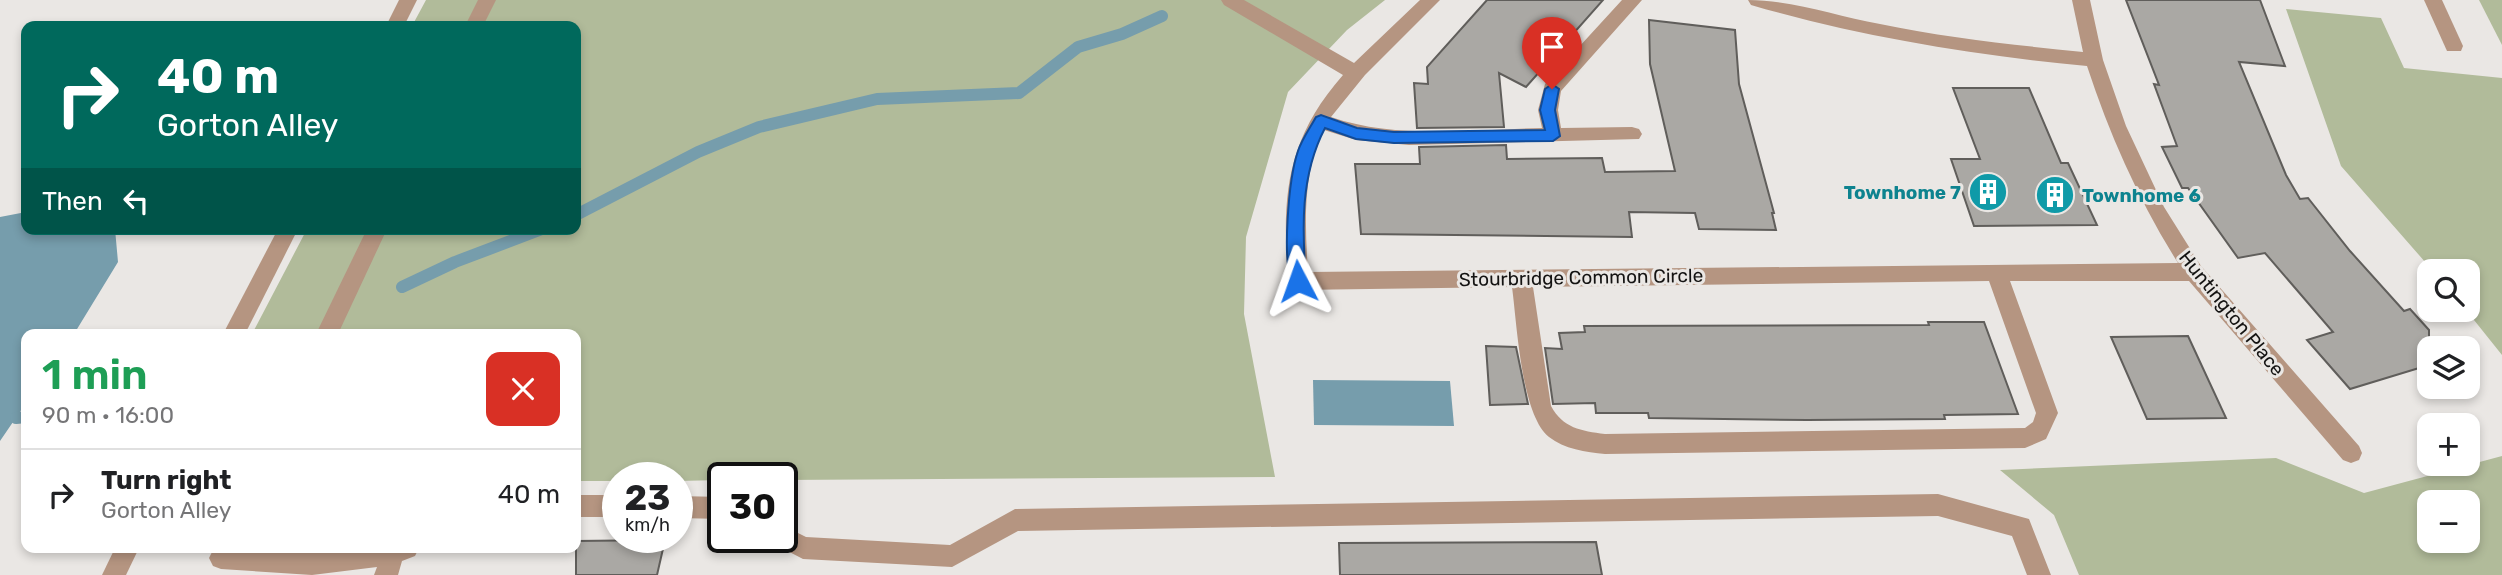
<!DOCTYPE html>
<html lang="en">
<head>
<meta charset="utf-8">
<style>
	:root { --surface:#fff; --page:#f2f2f2; --text:#202124; --muted:#757577; --line:#e0e0e0 }
	body { margin:0; font-family:Rubik,sans-serif; background:var(--page); color:var(--text); height:100vh; display:flex; flex-direction:column; font-size:26px; white-space:nowrap }
	* { box-sizing:border-box; margin:0 }
	p { font-size:23px; color:var(--muted) }
	.icon { flex:none; width:38px; height:38px; fill:none; stroke:currentColor; stroke-width:2; stroke-linecap:round; stroke-linejoin:round }
	.map { position:relative; flex:1; overflow:hidden }
	.panel { position:absolute; left:21px; top:329px; width:560px; height:224px; display:flex; flex-direction:column; background:var(--surface); border-radius:14px; box-shadow:0 4px 10px #0003 }
	.panel>* { flex:none }
	.banner { position:absolute; left:21px; top:21px; width:560px; height:214px; border-radius:14px; box-shadow:0 4px 10px #0003; background:#00695c; color:#fff; overflow:hidden }
	.controls { position:absolute; left:2417px; top:259px; display:grid; gap:14px }
	.controls a { display:grid; place-items:center; width:63px; height:63px; border-radius:14px; background:var(--surface); box-shadow:0 4px 10px #0003; font-size:35px }
	.speed { position:absolute; left:602px; top:462px; display:flex; gap:14px; font-size:35px; font-weight:700; text-align:center }
	.speed>* { display:grid; place-content:center; width:91px; height:91px; border-radius:50%; background:var(--surface); box-shadow:0 4px 10px #0003; line-height:1 }
	.speed small { font-size:18px; font-weight:400 }
	.speed .limit { border:4px solid #111; border-radius:10px; background:#fff; color:#111 }
	.pin { position:absolute; display:grid; place-items:center; width:60px; height:60px; color:#fff; margin:-72px -30px; border-radius:50% 50% 50% 0; rotate:-45deg; box-shadow:0 0 7px #0007 }
	.pin .icon { rotate:45deg }
	.me { position:absolute; width:77px; margin:-38px; rotate:356deg; stroke-linejoin:round; filter:drop-shadow(0 0 5px #0008) }
	.turn { display:flex; align-items:center; gap:24px; height:147px; padding:0 21px; font-size:32px }
	.turn .icon { width:91px; height:91px; stroke-width:2.5 }
	.turn b { display:block; font-size:49px; line-height:60px }
	.then { display:flex; align-items:center; height:66px; padding:0 21px; background:#0003; gap:14px; font-size:26px }
	.round { display:grid; place-items:center; flex:none; width:74px; height:74px; border-radius:14px; background:var(--page) }
	.head { display:flex; align-items:center; justify-content:space-between; height:119px; padding:0 21px }
	h1 { font-size:42px; font-weight:600; line-height:52px; color:#1e9e55 }
	ul { padding:0; list-style:none }
	li { display:flex; align-items:center; gap:21px; height:91px; padding:0 21px; border-top:2px solid var(--line) }
	li div { flex:1 }
	li b { display:block; font-size:26px }
	li em { font-style:normal }
	.map>svg:first-child { display:block }
	.forest { fill:#b1bb9a; fill-rule:evenodd }
	.water { fill:#769dac }
	.lines { fill:none; stroke-linecap:round; stroke-linejoin:round }
	.stream { stroke:#769dac; stroke-width:12 }
	.building { fill:#aaa8a4; stroke:#605e5b; stroke-width:2 }
	.minor { fill:#b59581; fill-rule:evenodd }
	.route { fill:#1a73e8; stroke:#114b97; stroke-width:2 }
	.labels { text-anchor:middle; stroke-width:6; stroke-linejoin:round; paint-order:stroke }
	.culture-label { font-size:19px; font-weight:bold; fill:#0d838f; stroke:#eae7e4; text-anchor:end }
	.street-label { font-size:19px; fill:#141312; stroke:#eae7e4 }
</style>
</head>
<body>
<div class="map">
<svg width="2502" height="575" viewBox="0 0 2502 575">
	<rect width="100%" height="100%" fill="#eae7e4"/>
	<g class="forest">
		<polygon points="426,0 1385,0 1347,30 1288,92 1246,237 1244,314 1275,477 782,480 782,478 723,478 723,480 677,481 677,478 618,478 618,481 576,481 576,334 252,334 307,229 576,229 576,26 412,26"/>
		<polygon points="2479,0 2502,0 2502,45"/>
		<polygon points="2286,9 2381,18 2404,68 2502,78 2502,355 2466,310 2468,271 2433,271 2341,166"/>
		<path d="M2502 456V575H2079L2054 515 2000 470 2276 458 2364 493ZM2429 502H2468V541H2429Z"/>
	</g>
	<g class="water">
		<polygon points="26,212 26,229 115,229 118,262 74,334 26,334 26,403 0,441 0,217"/>
		<polygon points="1313,380 1450,381 1454,426 1314,425"/>
	</g>
	<g class="lines">
		<g class="stream">
			<polyline points="576,215 698,152 759,127 877,99 1019,93 1078,47 1122,34 1162,16"/>
			<polyline points="402,287 455,262 542,229"/>
			<polyline points="16,418 26,417"/>
		</g>
	</g>
	<g class="building">
		<polygon points="1487,0 1603,0 1526,87 1499,73 1504,127 1417,128 1414,83 1428,84 1427,67"/>
		<polygon points="2126,0 2260,0 2285,66 2239,62 2286,175 2300,199 2308,198 2350,251 2404,311 2410,309 2429,330 2429,365 2350,389 2307,340 2333,332 2265,253 2238,258 2188,188 2182,188 2162,147 2177,146 2154,84 2159,85"/>
		<polygon points="1649,20 1735,30 1739,84 1774,213 1772,213 1776,230 1699,229 1695,213 1629,212 1632,237 1361,234 1355,164 1420,164 1419,147 1506,145 1507,159 1602,158 1605,172 1675,171 1650,64"/>
		<polygon points="1953,88 2029,88 2061,163 2068,163 2097,225 1974,226 1951,159 1980,159"/>
		<polygon points="1928,322 1984,322 2018,414 1944,415 1945,419 1807,420 1649,418 1648,413 1596,413 1595,403 1553,404 1545,348 1562,349 1559,333 1585,332 1584,326 1929,325"/>
		<polygon points="2188,336 2226,418 2147,419 2111,337"/>
		<polygon points="1486,346 1516,347 1528,404 1490,405"/>
		<polygon points="665,540 657,575 576,575 576,541"/>
		<polygon points="1596,542 1602,575 1340,575 1339,543"/>
	</g>
	<g class="lines">
		<g class="minor">
			<polygon points="399,0 417,0 404,26 386,26"/>
			<polygon points="478,0 496,0 483,26 465,26"/>
			<path d="M1221 0H1244L1354 63 1420 0H1440L1365 75 1331 117C1397 140 1473 129 1542 128L1538 110 1545 84 1622 0H1642L1561 91 1558 110 1561 128 1632 127 1639 129 1642 134 1639 139 1409 145 1356 140 1324 130C1302 173 1305 225 1308 272L2178 263C2139 201 2110 136 2087 66 1972 55 1861 37 1751 5L1748 0C1793 0 1836 16 1880 24 1947 38 2015 45 2083 52L2072 0H2090L2103 60 2126 126 2164 207 2201 266 2359 446 2362 453 2359 460 2351 463 2343 460 2189 281H2010L2058 413 2046 439 2025 448 1605 454C1586 452 1564 449 1549 437 1521 415 1517 323 1512 287L1298 290 1291 287 1288 281C1282 197 1285 141 1343 75L1224 5ZM1989 281 2036 413 2033 422 2025 428 1605 434C1581 431 1563 428 1551 406L1533 287Z"/>
			<polygon points="2424,0 2442,0 2463,46 2461,51 2447,51"/>
			<polygon points="278,229 298,229 245,334 223,334"/>
			<polygon points="367,229 387,229 338,334 316,334"/>
			<polygon points="1938,494 2029,519 2051,575 2027,575 2012,536 1938,516 1018,531 952,567 803,559 774,544 771,537 782,537 782,525 806,537 950,545 1015,509"/>
			<rect x="576" y="495" width="42" height="22"/>
			<polygon points="677,496 723,497 723,519 677,518"/>
			<polygon points="115,548 139,548 126,575 102,575"/>
			<polygon points="219,548 310,553 352,548 419,548 415,556 402,561 398,575 374,575 377,567 312,575 221,569 213,566 209,558 213,550"/>
		</g>
	</g>
	<path class="route" d="M1552 84 1559 89 1555 110 1560 136 1553 141 1394 143 1356 139 1325 128C1300 176 1302 229 1306 281L1298 288 1293 286C1281 261 1289 177 1298 151 1302 139 1310 128 1316 117L1321 115 1357 128 1394 132 1545 130 1540 110 1545 89Z"/>
	<defs>
		<g id="building-disc" transform="scale(2.0125)"><circle r="9.5" fill="#0f9aa8" stroke="#eae7e4"/><path d="M-4-6H4V6H1V3H-1V6H-4ZM-2.5-4.3h1.7v1.8h-1.7ZM.8-4.3h1.7v1.8H.8ZM-2.5-1h1.7V.8h-1.7ZM.8-1h1.7V.8H.8Z" fill="#fff"/></g>
	</defs>
	<g fill-rule="evenodd">
		<use href="#building-disc" x="1988" y="192"/>
		<use href="#building-disc" x="2055" y="195"/>
	</g>
	<g class="labels">
		<g class="culture-label">
			<text x="1961" y="199">Townhome 7</text>
			<text x="2082" y="202" text-anchor="start">Townhome 6</text>
		</g>
		<g class="street-label">
			<text transform="translate(1581 277) rotate(-1)" y="7">Stourbridge Common Circle</text>
			<text transform="translate(2232 313) rotate(51)" y="7">Huntington Place</text>
		</g>
	</g>
</svg>
<div class="controls">
<a><svg class="icon" aria-label="search" viewBox="0 0 24 24"><circle cx="10" cy="10" r="6"/><path d="M15 15l6 6"/></svg></a>
<a><svg class="icon" aria-label="layers" viewBox="0 0 24 24"><path d="M12 4l9 5-9 5-9-5zM3 14l9 5 9-5"/></svg></a>
<a>+</a>
<a>−</a>
</div>
<div class="speed"><div>23<small>km/h</small></div><div class="limit">30</div></div>
<div class="pin" style="left:1552px;top:89px;background:#d93025"><svg class="icon" aria-label="arrive" viewBox="0 0 24 24"><path d="M6 21V4h12l-3 4 3 4H6"/></svg></div>
<svg class="me" style="left:1298px;top:281px" viewBox="-20 -20 40 40"><path d="M0-17L14 15 0 8-14 15z" fill="#1a73e8" stroke="#fff" stroke-width="4"/></svg>
<div class="banner">
<div class="turn"><svg class="icon" aria-label="right" viewBox="0 0 24 24"><path d="M7 20v-9h11M14 6l5 5-5 5"/></svg><div><b>40 m</b>Gorton Alley</div></div>
<div class="then">Then<svg class="icon" aria-label="left" viewBox="0 0 24 24"><path d="M17 20v-9H6M10 6l-5 5 5 5"/></svg></div>
</div>
<section class="panel">
<div class="head"><div><h1>1 min</h1><p>90 m · 16:00</p></div><a class="round" style="background:#d93025;color:#fff"><svg class="icon" aria-label="close" viewBox="0 0 24 24"><path d="M6 6l12 12M18 6L6 18"/></svg></a></div>
<ul>
<li><svg class="icon" aria-label="right" viewBox="0 0 24 24"><path d="M7 20v-9h11M14 6l5 5-5 5"/></svg><div><b>Turn right</b><p>Gorton Alley</p></div><em>40 m</em></li>
</ul>
</section>
</div>
</body>
</html>
